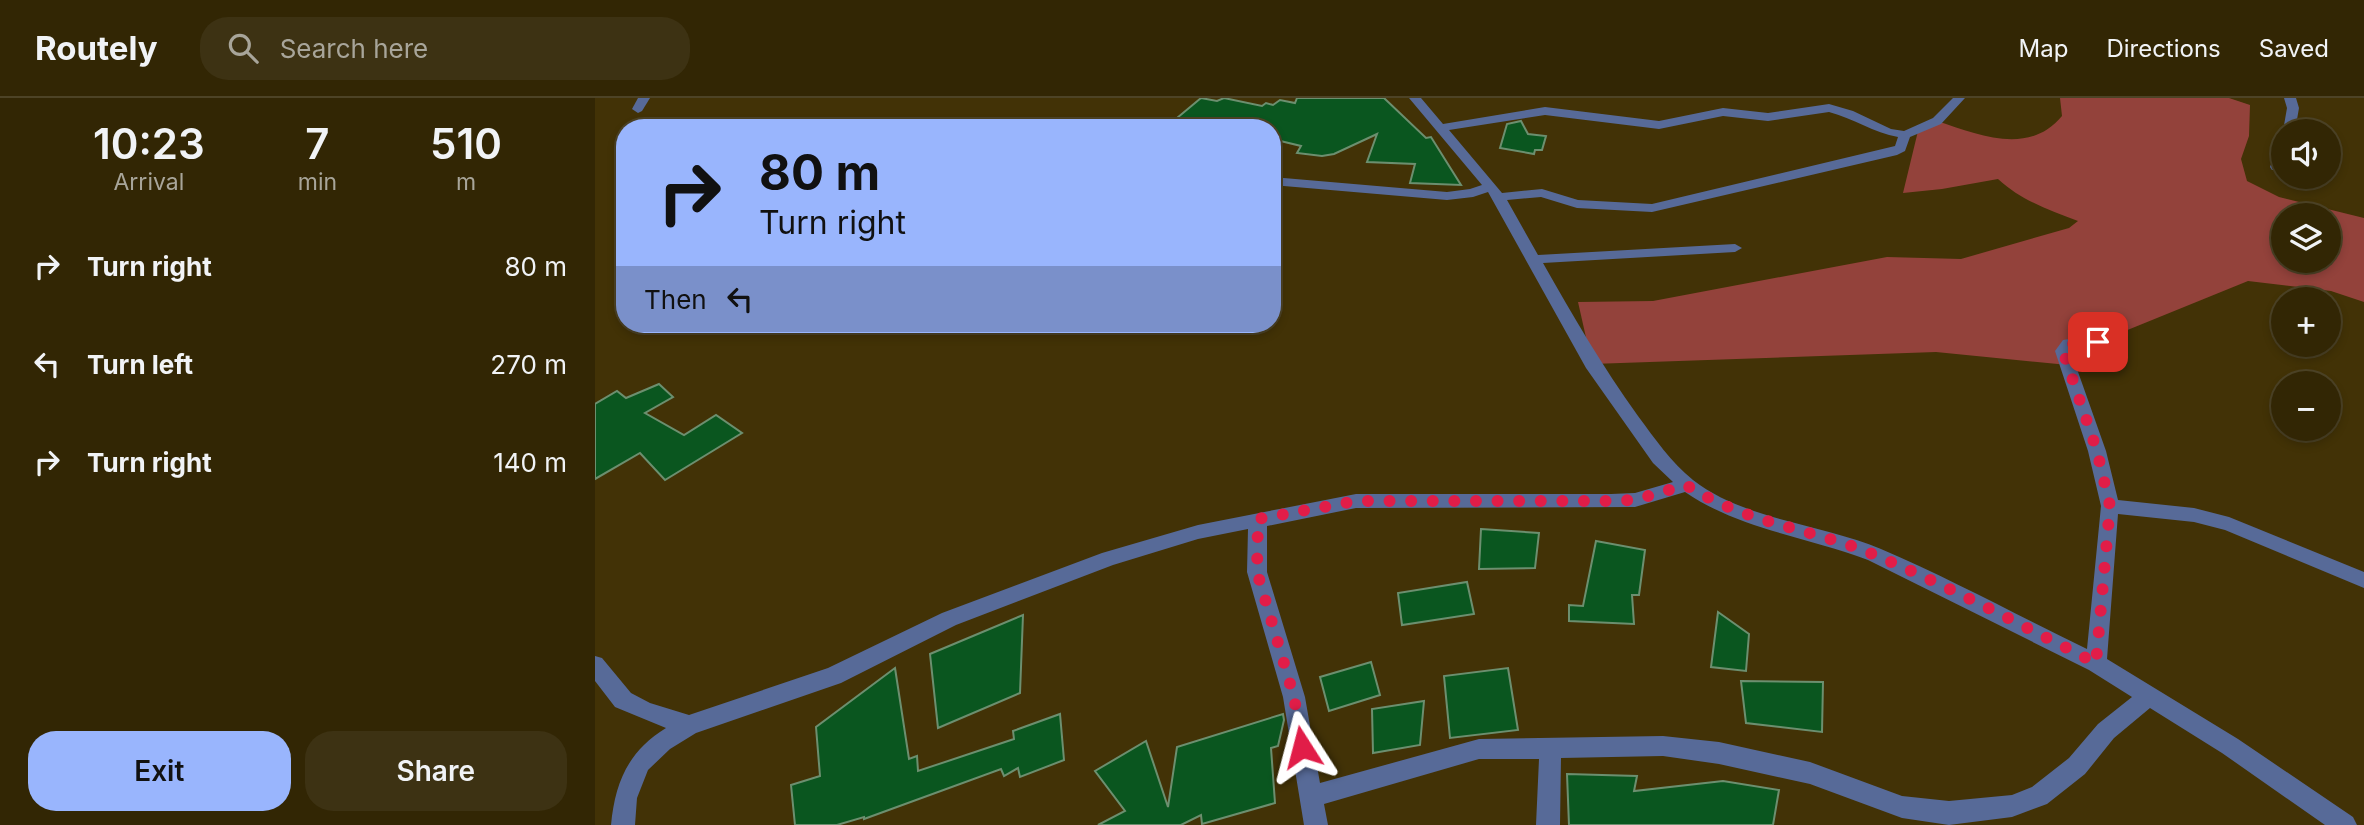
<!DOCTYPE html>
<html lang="en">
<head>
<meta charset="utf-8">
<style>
	:root { --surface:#322604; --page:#3d3213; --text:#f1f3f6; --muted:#a8a59a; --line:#4d4326; --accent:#99b5fd }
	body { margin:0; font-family:Inter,sans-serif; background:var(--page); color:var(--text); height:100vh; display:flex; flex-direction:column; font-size:26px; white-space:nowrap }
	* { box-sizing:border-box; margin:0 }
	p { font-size:23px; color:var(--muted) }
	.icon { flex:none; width:38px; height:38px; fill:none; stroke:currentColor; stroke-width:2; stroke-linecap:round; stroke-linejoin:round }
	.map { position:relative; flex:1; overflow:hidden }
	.panel { display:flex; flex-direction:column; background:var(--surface); width:595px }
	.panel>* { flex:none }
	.hud { position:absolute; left:21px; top:21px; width:665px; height:214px; border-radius:28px; box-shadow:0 4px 10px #0003,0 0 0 2px var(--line); background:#99b5fd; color:#111; overflow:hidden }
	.tools { position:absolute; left:1676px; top:21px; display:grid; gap:14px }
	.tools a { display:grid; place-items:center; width:70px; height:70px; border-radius:50%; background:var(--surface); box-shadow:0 4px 10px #0003,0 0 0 2px var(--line); font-size:35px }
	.pin { position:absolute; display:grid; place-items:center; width:60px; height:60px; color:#fff; margin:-30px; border-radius:14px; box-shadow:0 4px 10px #0006 }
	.me { position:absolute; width:77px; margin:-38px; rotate:351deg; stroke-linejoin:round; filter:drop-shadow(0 0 5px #0008) }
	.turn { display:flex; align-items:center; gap:24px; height:147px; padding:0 28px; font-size:32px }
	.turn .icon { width:91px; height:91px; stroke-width:2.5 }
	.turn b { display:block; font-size:49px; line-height:60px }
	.then { display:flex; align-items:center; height:66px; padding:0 28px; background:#0003; gap:14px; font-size:26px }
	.eta { display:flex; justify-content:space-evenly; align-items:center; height:119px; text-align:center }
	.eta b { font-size:42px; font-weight:600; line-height:49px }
	.action { display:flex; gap:14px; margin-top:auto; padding:14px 28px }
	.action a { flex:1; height:80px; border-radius:28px; background:var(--accent); color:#111; font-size:28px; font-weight:600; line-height:80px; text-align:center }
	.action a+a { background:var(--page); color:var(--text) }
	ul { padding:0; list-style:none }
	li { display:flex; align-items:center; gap:21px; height:98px; padding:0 28px }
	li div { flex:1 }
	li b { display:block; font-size:26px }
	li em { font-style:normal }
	header { display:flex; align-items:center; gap:42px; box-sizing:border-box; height:98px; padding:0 35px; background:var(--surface); border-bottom:2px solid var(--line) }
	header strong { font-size:33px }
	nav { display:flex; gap:38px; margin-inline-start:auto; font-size:24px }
	.search { width:490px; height:63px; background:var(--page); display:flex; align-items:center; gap:18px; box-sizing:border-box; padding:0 24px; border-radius:28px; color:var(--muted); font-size:26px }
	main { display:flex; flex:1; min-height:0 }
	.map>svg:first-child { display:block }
	.forest { fill:#93423b; fill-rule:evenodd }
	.building { fill:#0a561f; stroke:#6c8f6f; stroke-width:2 }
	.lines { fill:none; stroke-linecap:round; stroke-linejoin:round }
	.minor { fill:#576a98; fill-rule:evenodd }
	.route { stroke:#e11d48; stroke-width:12; stroke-dasharray:0 21.6 }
</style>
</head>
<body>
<header>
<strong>Routely</strong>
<div class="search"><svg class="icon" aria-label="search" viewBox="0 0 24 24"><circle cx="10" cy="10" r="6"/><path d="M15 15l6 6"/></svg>Search here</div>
<nav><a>Map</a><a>Directions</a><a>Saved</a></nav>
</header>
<main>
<section class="panel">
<div class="eta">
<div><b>10:23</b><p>Arrival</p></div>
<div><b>7</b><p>min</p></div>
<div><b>510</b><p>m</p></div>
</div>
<ul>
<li><svg class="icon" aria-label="right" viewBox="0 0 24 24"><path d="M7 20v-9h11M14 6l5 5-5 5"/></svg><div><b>Turn right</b></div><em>80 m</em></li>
<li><svg class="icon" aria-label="left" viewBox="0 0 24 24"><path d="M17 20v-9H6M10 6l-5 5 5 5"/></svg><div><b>Turn left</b></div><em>270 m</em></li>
<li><svg class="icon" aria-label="right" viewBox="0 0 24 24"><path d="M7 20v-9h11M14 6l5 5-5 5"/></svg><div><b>Turn right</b></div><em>140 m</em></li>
</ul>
<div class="action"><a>Exit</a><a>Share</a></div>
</section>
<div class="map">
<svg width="1769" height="727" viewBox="0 0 1769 727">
	<rect width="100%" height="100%" fill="#423206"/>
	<path class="forest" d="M1465 0H1634L1655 7 1654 38 1646 61 1652 83 1684 99 1769 120V204L1736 193 1653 183 1503 244 1474 246 1473 267 1341 254 997 266 983 204 1058 203 1292 159 1366 161 1474 130 1483 123C1454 112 1427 103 1403 81L1347 91 1308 95 1323 33 1342 23C1384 37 1434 58 1467 18ZM1689 117H1734V163H1689Z"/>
	<g class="building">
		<polygon points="606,0 622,3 629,0 667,8 671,5 678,7 685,2 700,5 702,0 789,0 831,40 836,39 866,87 815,85 820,66 772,64 782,36 739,56 727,58 702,55 706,48 677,41 677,30 570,30"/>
		<polygon points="926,23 933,36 951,38 947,52 940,52 939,56 905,50 912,26"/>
		<polygon points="64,286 78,299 50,315 89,337 121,317 147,335 70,382 45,355 0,381 0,306 22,293 31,300"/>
		<polygon points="886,431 944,435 940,470 884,471"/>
		<polygon points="1001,443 1050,452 1044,497 1037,497 1039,526 974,523 974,507 988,508"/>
		<polygon points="872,484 879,516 807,527 803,495"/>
		<polygon points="1123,514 1154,536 1151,573 1116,569"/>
		<polygon points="428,517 425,595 343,630 335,556"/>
		<polygon points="776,564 785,597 734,613 725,579"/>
		<polygon points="300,570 314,661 322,658 323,673 419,641 418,633 465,616 469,662 425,679 423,670 409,678 406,671 269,721 269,719 242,727 200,727 196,687 225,678 221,629"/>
		<polygon points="913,570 923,632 855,640 849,578"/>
		<polygon points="1146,583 1228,584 1227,634 1151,625"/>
		<polygon points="829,603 825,647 778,655 777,611"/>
		<polygon points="688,616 689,622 683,648 676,650 680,705 607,726 606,717 586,727 503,727 530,713 500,673 551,643 573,709 582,649"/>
		<polygon points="972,676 1042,678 1039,693 1128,683 1184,692 1178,727 974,727"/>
	</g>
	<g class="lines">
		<g class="minor">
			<polygon points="43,0 55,0 47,13 43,15 37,11"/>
			<path d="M814 0H826L848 26 950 9 1064 23 1128 10 1173 15 1234 6 1258 13 1296 31 1309 33 1338 20 1358 0H1370L1346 26 1315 39 1310 53 1302 57 1057 114 982 110 946 99 912 102 943 157 1140 146 1147 150 1140 154 948 165C978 218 1007 268 1043 318 1060 341 1076 364 1098 382 1149 422 1227 426 1286 451 1356 481 1424 518 1492 551L1506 408 1493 353 1460 253 1468 242 1474 241 1508 240 1511 244 1508 248 1478 251 1476 254 1511 353 1523 402 1599 410 1634 419 1769 474V490L1630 432 1599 424 1523 416 1512 561 1643 641 1758 719 1762 727H1730L1627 655 1555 610 1519 640 1490 676 1452 706 1417 719 1354 727 1307 720 1215 686 1124 666 1068 658 966 660 965 727H941L944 661H884L729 706 733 727H709L688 599 652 474 653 431 603 441 518 467 361 527 246 585 101 635 75 651 53 672 42 700 40 727H16C20 685 33 653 71 630L20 609 0 583V558L7 560 36 595 55 605 94 617 233 570 347 515 507 455 603 427 761 396H1016L1040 395 1078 384 1058 365 991 270 893 94 878 99 852 102 677 87V79L852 94 875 91 887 87ZM1234 14C1258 20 1279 35 1303 39L1300 48 1057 106 983 102 947 91 907 95 854 32 950 17 1064 31 1128 18 1173 23ZM1090 394C1144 431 1212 439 1273 462L1494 572 1537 599 1503 626 1474 660 1437 689 1417 697 1354 703 1307 698 1215 664 1124 644 1068 638 884 641 725 685 710 599 672 474V428L761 410 1040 409Z"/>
			<polygon points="1689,0 1701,0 1704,10 1700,33 1688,33 1692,10"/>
			<polygon points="1689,44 1687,69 1685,72 1677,72 1675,69 1683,48"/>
		</g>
	</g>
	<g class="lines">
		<path class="route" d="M707 649 699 599 662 474 663 421 761 403H1016L1040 402 1091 387C1152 426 1216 430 1280 457 1355 489 1428 528 1501 565L1515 408 1502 353 1468 253 1474 246 1503 244"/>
	</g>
</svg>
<div class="tools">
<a><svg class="icon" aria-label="sound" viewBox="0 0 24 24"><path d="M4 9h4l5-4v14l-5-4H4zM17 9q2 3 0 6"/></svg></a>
<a><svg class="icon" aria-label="layers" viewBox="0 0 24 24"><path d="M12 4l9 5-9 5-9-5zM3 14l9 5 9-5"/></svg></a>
<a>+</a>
<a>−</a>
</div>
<div class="pin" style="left:1503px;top:244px;background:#d93025"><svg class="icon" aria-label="arrive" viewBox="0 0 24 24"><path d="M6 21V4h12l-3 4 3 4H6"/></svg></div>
<svg class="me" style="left:707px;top:649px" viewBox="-20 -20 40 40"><path d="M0-17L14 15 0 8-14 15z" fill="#e11d48" stroke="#fff" stroke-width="4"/></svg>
<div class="hud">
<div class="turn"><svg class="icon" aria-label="right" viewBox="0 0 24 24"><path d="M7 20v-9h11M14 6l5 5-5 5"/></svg><div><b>80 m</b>Turn right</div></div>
<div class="then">Then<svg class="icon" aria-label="left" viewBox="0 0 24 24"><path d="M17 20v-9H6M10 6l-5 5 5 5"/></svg></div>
</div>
</div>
</main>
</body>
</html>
